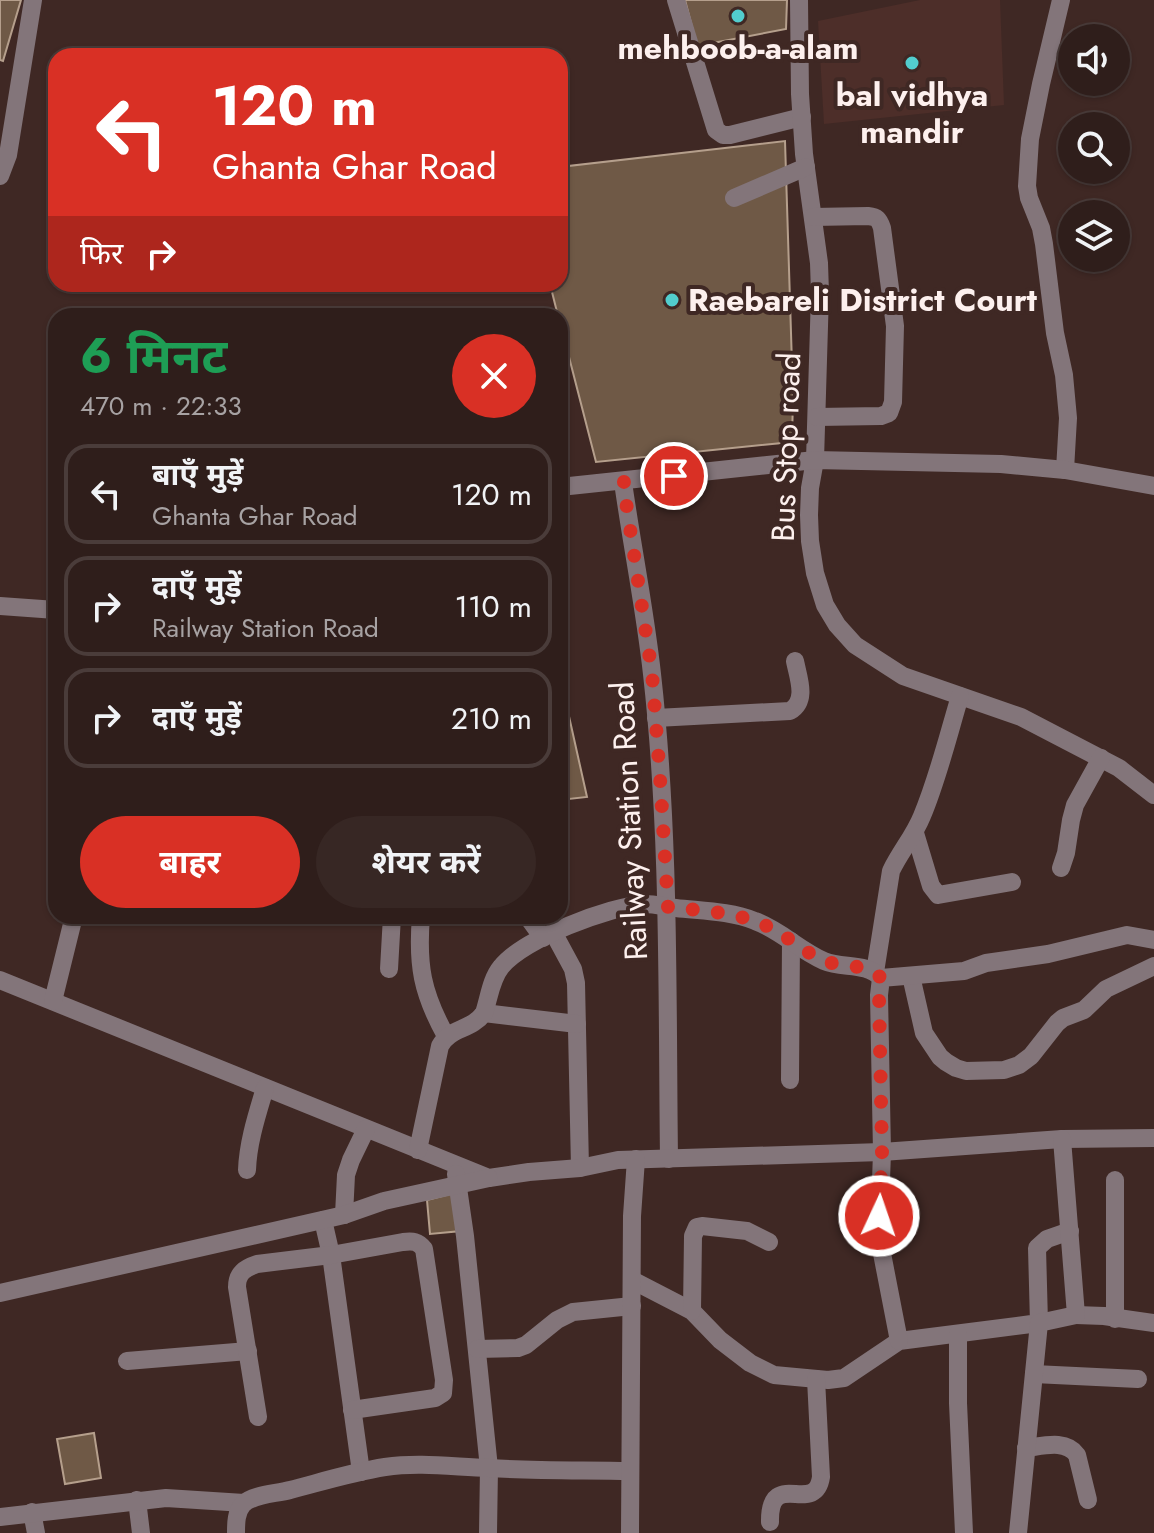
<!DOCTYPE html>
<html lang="hi">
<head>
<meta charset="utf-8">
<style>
	:root { --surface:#2f1e1b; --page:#372724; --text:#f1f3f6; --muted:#a7a2a3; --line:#4a3c3a; --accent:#d93025 }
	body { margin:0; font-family:Jost,"Noto Sans Devanagari",sans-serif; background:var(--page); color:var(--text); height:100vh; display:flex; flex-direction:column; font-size:30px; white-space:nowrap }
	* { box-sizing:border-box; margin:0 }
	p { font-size:26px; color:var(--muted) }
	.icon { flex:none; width:44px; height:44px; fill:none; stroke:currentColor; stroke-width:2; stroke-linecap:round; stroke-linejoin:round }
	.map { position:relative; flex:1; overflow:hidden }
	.side { position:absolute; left:48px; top:308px; width:520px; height:616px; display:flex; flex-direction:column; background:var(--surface); border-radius:24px; box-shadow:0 2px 6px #0004,0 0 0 2px var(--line) }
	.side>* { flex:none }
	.guide { position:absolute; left:48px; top:48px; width:520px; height:244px; border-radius:24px; box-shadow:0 2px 6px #0004,0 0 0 2px var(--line); background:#d93025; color:#fff; overflow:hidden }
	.controls { position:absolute; left:1058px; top:24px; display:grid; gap:16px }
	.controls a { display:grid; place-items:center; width:72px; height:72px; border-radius:50%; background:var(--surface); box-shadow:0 2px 6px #0004,0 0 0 2px var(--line); font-size:40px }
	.pin { position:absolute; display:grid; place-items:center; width:68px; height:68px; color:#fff; margin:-34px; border:4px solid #fff; border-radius:50%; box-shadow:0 2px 8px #0007 }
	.me { position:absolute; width:88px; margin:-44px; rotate:3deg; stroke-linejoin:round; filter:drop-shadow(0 0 6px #0008) }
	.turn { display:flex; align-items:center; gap:28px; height:168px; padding:0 32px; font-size:36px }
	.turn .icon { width:104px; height:104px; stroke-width:2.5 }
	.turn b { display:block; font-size:56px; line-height:68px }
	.then { display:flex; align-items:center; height:76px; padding:0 32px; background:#0003; gap:16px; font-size:30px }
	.round { display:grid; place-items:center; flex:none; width:84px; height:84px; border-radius:42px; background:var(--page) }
	.head { display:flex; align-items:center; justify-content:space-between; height:136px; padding:0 32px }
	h1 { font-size:48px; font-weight:700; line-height:60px; color:#1e9e55 }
	.cta { display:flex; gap:16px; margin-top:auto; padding:16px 32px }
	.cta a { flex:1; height:92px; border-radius:48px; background:var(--accent); color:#fff; font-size:32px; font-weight:700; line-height:92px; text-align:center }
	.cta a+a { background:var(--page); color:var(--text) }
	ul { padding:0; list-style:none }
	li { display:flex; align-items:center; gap:24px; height:100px; margin:0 16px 12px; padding:0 16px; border:4px solid var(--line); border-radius:24px }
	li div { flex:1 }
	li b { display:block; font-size:30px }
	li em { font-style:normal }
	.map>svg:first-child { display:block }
	.built { fill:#4d2e29 }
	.building { fill:#6f5946; stroke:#b59f8c; stroke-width:2 }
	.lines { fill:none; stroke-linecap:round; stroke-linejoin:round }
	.minor { stroke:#83757a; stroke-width:18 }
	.route { stroke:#d93025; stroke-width:14; stroke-dasharray:0 25.2 }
	.poi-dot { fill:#52cdce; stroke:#3f2824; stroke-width:3 }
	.labels { text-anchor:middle; stroke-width:8; stroke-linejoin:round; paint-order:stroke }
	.poi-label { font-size:32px; font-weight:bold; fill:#fdf0ee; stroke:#3f2824 }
	.street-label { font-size:32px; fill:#fdf0ee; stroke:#3f2824 }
</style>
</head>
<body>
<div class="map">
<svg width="1154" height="1533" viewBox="0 0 1154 1533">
	<rect width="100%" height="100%" fill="#3f2824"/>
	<polygon class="built" points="920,0 1000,0 1004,105 824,124 818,21"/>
	<g class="building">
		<polygon points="0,0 21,0 3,61 0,60"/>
		<polygon points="685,0 787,0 786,29 697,46"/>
		<polygon points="785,141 793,397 792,442 596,462 560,322 560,316 558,316 550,284 560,284 560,167"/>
		<polygon points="560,676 587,797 560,800"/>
		<polygon points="454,1193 461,1231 430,1234 427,1200"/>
		<polygon points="94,1433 101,1478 65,1484 57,1439"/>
	</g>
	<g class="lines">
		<g class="minor">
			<polyline points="676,0 716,130 723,135 730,135 802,117"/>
			<polyline points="799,0 800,94 804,154 819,263 820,293 815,460 810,488 809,515 810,541 815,573 825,605 837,625 855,645 903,676 1021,717 1119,768 1154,795"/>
			<polyline points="1061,0 1041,84 1030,139 1027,186 1029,198 1041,228 1044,244 1055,333 1064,375 1068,418 1065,470"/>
			<polyline points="0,176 8,155 33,0"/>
			<polyline points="734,198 806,167"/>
			<path d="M813 217 868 216C877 217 879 219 882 228L895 326 893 402 889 413 881 416 817 417"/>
			<path d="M623 482C632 546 645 610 652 674 670 835 667 997 669 1159"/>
			<polyline points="560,487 815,460 1001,464 1065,470 1154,486"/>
			<polyline points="0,606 56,610"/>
			<path d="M656 718 790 711C808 701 798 677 795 661"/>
			<polyline points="915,833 931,886 938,895 1012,882"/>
			<polyline points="1061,868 1066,853 1071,820 1075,805 1101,758"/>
			<path d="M421 916C417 965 422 993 446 1036"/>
			<polyline points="527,916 543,938"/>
			<polyline points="553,932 573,969 576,983 580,1168"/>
			<polyline points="389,969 392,916"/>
			<path d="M875 972 891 871C900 852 914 836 922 816 938 778 948 736 960 696"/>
			<polyline points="911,976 924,1033 940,1057 946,1062 956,1068 966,1071 1004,1070 1019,1065 1031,1056 1057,1023 1063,1018 1084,1010 1106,989 1154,966"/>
			<polyline points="0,980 489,1178 529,1172 580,1168 618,1160 882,1152 1062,1139 1154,1138"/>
			<polyline points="53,1001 74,916"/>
			<polyline points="484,1013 577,1024"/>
			<polyline points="790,1080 791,941"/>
			<path d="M418 1150 440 1046C450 1027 471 1031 484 1013 489 998 491 979 501 967 523 939 610 906 645 904 655 904 666 907 676 908 702 911 730 911 755 921 780 930 799 950 824 961 843 969 866 962 881 978"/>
			<path d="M247 1170C248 1142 257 1115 265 1088"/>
			<polyline points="456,1174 465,1236 489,1468 488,1533"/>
			<polyline points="344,1215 346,1175 351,1160 366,1129"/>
			<polyline points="323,1220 331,1255 361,1472"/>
			<polyline points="632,1280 692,1311 720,1340 750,1363 774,1375 828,1380 844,1378 899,1341 1039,1323 1037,1248 1047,1239 1070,1231"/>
			<polyline points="0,1293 344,1215 384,1201 489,1178"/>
			<polyline points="692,1311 693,1236 697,1227 702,1226 747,1231 769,1242"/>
			<polyline points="1076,1315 1104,1316 1154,1323"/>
			<polyline points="1115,1319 1115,1180"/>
			<polyline points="958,1334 958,1403 964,1533"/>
			<polyline points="899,1341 879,1238 882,1152 879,995 881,978 964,971 986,963 1048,954 1127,935 1154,940"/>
			<polyline points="477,1349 518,1348 526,1345 557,1320 573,1312 632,1306"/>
			<polyline points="127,1361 248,1351"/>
			<polyline points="1034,1374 1138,1379"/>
			<path d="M258 1417 237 1287C237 1273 245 1268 257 1264L331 1255 403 1242C413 1241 418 1241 424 1249L444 1380 443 1393 435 1398 352 1410"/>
			<path d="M1026 1448C1043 1446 1066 1439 1077 1455L1088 1500"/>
			<polyline points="137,1500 141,1533"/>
			<polyline points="32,1512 36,1533"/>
			<polyline points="0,1517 166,1498 244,1503"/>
			<path d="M770 1522C769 1467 815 1517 821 1477L816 1379"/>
			<path d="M236 1533C236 1523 236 1512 243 1504 254 1494 276 1494 290 1490 321 1482 353 1472 385 1467 420 1462 454 1467 489 1468 536 1471 583 1470 630 1471"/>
			<polyline points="630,1533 632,1216 636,1159"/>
			<polyline points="1018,1533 1039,1323 1076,1315 1062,1139"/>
		</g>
	</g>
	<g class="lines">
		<path class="route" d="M674 476 623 482 652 673 660 777 668 907C704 911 744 912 776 931 792 940 806 953 823 960 842 969 866 962 881 978L879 995 882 1152 879 1216"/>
	</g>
	<g class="poi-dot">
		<circle cx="738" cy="16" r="8"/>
		<circle cx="912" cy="63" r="8"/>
		<circle cx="672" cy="300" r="8"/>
	</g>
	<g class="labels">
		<g class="poi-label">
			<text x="738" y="59">mehboob-a-alam</text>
			<text x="912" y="106">bal vidhya<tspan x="912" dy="37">mandir</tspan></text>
			<text x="688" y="311" text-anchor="start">Raebareli District Court</text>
		</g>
		<g class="street-label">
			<text transform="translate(786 447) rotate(-88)" y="11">Bus Stop road</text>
			<text transform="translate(629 821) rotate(-93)" y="11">Railway Station Road</text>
		</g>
	</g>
</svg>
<div class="controls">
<a><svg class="icon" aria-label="sound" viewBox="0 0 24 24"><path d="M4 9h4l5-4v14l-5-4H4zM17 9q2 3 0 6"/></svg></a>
<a><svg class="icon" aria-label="search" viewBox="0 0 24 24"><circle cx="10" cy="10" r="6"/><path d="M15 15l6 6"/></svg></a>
<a><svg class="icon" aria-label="layers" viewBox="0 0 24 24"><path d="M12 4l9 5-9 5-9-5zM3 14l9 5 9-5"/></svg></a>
</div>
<div class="pin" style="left:674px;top:476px;background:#d93025"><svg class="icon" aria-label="arrive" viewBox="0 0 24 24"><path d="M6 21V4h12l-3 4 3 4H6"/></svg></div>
<svg class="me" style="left:879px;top:1216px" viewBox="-20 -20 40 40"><circle r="17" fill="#d93025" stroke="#fff" stroke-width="3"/><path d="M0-11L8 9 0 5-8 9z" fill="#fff"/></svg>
<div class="guide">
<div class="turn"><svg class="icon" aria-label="left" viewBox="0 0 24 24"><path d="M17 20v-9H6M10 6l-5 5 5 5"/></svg><div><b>120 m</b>Ghanta Ghar Road</div></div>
<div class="then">फिर<svg class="icon" aria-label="right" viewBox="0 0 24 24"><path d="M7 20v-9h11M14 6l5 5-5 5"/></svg></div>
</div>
<section class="side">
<div class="head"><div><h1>6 मिनट</h1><p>470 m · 22:33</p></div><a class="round" style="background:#d93025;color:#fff"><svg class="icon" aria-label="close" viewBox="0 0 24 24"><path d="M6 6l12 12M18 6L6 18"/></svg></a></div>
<ul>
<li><svg class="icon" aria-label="left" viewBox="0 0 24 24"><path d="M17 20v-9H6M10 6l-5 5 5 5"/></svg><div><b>बाएँ मुड़ें</b><p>Ghanta Ghar Road</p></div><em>120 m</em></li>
<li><svg class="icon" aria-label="right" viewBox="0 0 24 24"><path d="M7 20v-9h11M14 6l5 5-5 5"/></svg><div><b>दाएँ मुड़ें</b><p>Railway Station Road</p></div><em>110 m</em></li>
<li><svg class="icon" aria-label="right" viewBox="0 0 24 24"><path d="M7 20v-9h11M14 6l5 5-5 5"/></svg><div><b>दाएँ मुड़ें</b></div><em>210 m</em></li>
</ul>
<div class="cta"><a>बाहर</a><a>शेयर करें</a></div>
</section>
</div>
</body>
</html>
